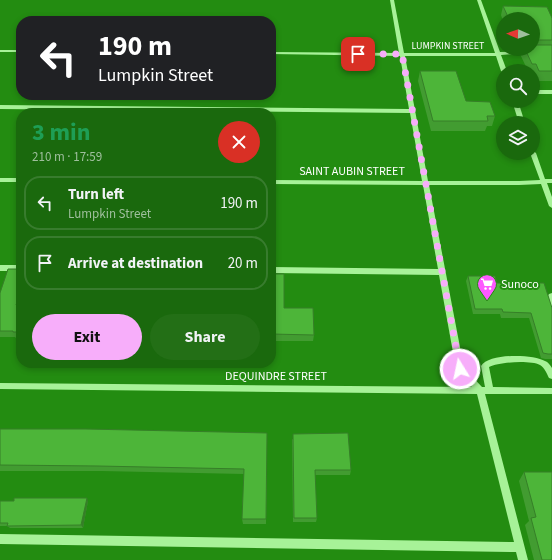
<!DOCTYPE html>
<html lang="en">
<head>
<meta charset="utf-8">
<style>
	:root { --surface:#1a690d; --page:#236f16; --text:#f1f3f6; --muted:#9fbf9d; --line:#387c2e; --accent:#f7aefa }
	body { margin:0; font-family:"Source Sans 3",sans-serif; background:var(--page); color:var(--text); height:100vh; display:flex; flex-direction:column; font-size:15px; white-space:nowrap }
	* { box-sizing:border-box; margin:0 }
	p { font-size:13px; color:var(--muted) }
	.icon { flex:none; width:22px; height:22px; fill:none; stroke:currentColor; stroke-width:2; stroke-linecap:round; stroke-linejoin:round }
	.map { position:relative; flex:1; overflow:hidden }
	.details { position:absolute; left:16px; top:108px; width:260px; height:260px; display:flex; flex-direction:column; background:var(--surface); border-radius:16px; box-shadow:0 2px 6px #0003 }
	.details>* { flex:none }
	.guide { position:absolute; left:16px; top:16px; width:260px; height:84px; border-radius:16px; box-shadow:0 2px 6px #0003; background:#202124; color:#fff; overflow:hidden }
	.needle { width:26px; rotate:272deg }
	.tools { position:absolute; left:496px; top:12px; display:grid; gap:8px }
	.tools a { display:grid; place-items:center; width:44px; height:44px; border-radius:50%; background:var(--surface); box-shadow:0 2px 6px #0003; font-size:20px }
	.pin { position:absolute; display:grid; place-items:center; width:34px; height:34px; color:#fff; margin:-17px; border-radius:8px; box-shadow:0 2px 6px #0006 }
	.me { position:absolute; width:44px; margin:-22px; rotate:350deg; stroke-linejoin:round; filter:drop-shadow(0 0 3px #0008) }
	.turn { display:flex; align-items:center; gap:14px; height:84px; padding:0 16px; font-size:18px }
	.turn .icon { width:52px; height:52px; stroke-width:2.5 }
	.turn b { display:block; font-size:28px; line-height:34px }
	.round { display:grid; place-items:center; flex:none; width:42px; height:42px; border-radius:21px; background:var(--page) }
	.summary { display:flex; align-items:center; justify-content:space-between; height:68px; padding:0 16px }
	h1 { font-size:24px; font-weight:700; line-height:30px; color:#1e9e55 }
	.action { display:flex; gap:8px; margin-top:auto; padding:8px 16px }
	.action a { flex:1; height:46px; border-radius:24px; background:var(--accent); color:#111; font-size:16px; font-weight:700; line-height:46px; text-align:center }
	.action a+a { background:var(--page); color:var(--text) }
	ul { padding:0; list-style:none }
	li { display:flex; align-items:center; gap:12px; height:54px; margin:0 8px 6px; padding:0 8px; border:2px solid var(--line); border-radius:16px }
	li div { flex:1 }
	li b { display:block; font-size:15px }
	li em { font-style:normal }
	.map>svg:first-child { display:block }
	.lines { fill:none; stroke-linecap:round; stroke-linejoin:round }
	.minor { fill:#a7f298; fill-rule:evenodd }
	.wall { fill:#429c31 }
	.shaded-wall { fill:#367f28 }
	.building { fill:#4db539; stroke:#367f28 }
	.route { stroke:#f7aefa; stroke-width:7; stroke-dasharray:0 12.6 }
	.labels { text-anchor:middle; stroke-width:4; stroke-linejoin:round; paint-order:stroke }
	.far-street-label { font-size:10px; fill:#fff; stroke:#238c11 }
	.street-label { font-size:12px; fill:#fff; stroke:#238c11 }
	.poi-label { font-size:12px; fill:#fff; stroke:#238c11; text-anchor:start }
</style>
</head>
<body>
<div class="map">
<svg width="552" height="560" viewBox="0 0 552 560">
	<rect width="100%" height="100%" fill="#238c11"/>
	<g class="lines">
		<g class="minor">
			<path d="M390 0H394L404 53H495L477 0H481L500 52 529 51 531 52 529 53 501 55 507 71H503V72L501 71 496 56H405L428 181H519L540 180 530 153H533V151L536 153 545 179H552V183H547L552 197V208L549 206 541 184 519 185H429L464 368 482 387H485L481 366C489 353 533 354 545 361 548 362 550 365 552 368V379L549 378C547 374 545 368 540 365 530 360 499 362 489 367L493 387 552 388V394H485L528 560H518L516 552 0 544V534L514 542 477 394 0 389V383L472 387 456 369 439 275 271 273V267L438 269 423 185 271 184V180L422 181 410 113 0 109V105L409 109 400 56 271 54V52L399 53Z"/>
			<rect x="0" y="50" width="21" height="2"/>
			<rect x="533" y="90" width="19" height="4"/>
			<polygon points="512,101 518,101 525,123 519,123"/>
			<rect x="0" y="178" width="21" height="4"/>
			<rect x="0" y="265" width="21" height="6"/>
			<polygon points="552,293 552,309 549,308 546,299 549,294"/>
		</g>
	</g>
	<g class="wall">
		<polygon points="503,6 552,18 552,81 536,81 533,75 533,71 528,71 520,54 522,50 518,49 533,49 533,19 503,19 503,21 501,15"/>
		<polygon points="420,71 466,101 495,116 492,126 487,126 485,131 431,131 418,81"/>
		<polygon points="271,274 284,308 314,335 313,341 271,341"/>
		<polygon points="468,276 497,283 552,308 552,359 545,359 541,358 529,318 501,318 500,314 473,314 466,281"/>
		<polygon points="0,293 21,305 21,338 16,338 15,337 0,337"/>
		<polygon points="0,429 267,433 266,524 243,524 242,519 244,474 101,471 0,471"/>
		<polygon points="292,439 351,470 350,475 315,475 317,518 316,522 293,522"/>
		<polygon points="524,472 552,560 534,560 525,525 529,521 519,481"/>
		<polygon points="0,501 88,501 83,528 10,528 7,526 0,526"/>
	</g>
	<g class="shaded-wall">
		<polygon points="21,290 21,304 18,311 16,305"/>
		<polygon points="87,498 88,501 83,528 81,525"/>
	</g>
	<g class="building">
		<polygon points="503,6 547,7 552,18 552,40 533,40 533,19 509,19"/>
		<polygon points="533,45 552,45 552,71 539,71 536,64 532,64 525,49 533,49"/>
		<polygon points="420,71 456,71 466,101 490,102 495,116 487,116 488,121 433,121"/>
		<polygon points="8,269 21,269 21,290 16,305 21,305 21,332 13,332 13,331 0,331 0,293"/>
		<polygon points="271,274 284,274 284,308 313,308 314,335 271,334"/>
		<polygon points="468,276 495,276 497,283 544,283 552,308 552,354 548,354 543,353 531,313 503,312 502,309 475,309"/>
		<polygon points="0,429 86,429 267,433 266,519 242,519 244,469 98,466 0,465"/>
		<polygon points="348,433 351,470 315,470 317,518 294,518 293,434"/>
		<polygon points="524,472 552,472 552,560 542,560 531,518 536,517"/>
		<polygon points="14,498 87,498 81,525 7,526 8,523 0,523 0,501 14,501"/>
	</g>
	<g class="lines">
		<polyline class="route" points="358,54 402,54 460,369"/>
	</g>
	<defs>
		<g id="supermarket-pin" transform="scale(1)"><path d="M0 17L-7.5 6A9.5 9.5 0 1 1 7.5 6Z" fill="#fe59ff" stroke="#238c11"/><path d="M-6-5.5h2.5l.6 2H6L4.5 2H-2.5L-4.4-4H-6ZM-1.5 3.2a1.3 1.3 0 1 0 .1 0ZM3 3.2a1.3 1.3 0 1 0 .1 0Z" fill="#fff"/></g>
	</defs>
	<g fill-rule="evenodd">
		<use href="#supermarket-pin" x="487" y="284"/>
	</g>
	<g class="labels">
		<g class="far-street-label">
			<text x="448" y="49">LUMPKIN STREET</text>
		</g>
		<g class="street-label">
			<text x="352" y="175">SAINT AUBIN STREET</text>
			<text x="276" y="380">DEQUINDRE STREET</text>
		</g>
		<g class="poi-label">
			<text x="501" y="288">Sunoco</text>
		</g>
	</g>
</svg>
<div class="tools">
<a><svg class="needle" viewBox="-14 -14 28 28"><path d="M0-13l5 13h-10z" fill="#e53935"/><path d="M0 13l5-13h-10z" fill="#9fbf9d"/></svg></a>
<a><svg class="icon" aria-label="search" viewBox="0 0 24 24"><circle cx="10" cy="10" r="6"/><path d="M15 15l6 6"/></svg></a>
<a><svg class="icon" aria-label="layers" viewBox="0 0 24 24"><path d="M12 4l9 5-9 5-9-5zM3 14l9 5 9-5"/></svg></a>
</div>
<div class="pin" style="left:358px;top:54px;background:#d93025"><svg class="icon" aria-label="arrive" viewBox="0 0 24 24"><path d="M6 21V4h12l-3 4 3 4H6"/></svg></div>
<svg class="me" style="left:460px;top:369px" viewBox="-20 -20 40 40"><circle r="17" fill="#f7aefa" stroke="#fff" stroke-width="3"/><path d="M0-11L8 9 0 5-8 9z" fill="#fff"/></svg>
<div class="guide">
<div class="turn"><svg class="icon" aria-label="left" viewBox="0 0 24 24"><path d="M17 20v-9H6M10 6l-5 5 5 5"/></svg><div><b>190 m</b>Lumpkin Street</div></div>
</div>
<section class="details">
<div class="summary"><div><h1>3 min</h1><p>210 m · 17:59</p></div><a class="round" style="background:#d93025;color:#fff"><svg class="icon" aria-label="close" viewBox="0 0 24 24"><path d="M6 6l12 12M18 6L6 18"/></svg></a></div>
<ul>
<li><svg class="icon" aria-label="left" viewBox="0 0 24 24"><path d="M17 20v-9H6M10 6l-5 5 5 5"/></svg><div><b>Turn left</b><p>Lumpkin Street</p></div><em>190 m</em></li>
<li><svg class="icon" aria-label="arrive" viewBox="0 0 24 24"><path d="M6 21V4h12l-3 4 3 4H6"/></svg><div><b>Arrive at destination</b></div><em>20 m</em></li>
</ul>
<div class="action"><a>Exit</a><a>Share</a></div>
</section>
</div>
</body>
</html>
